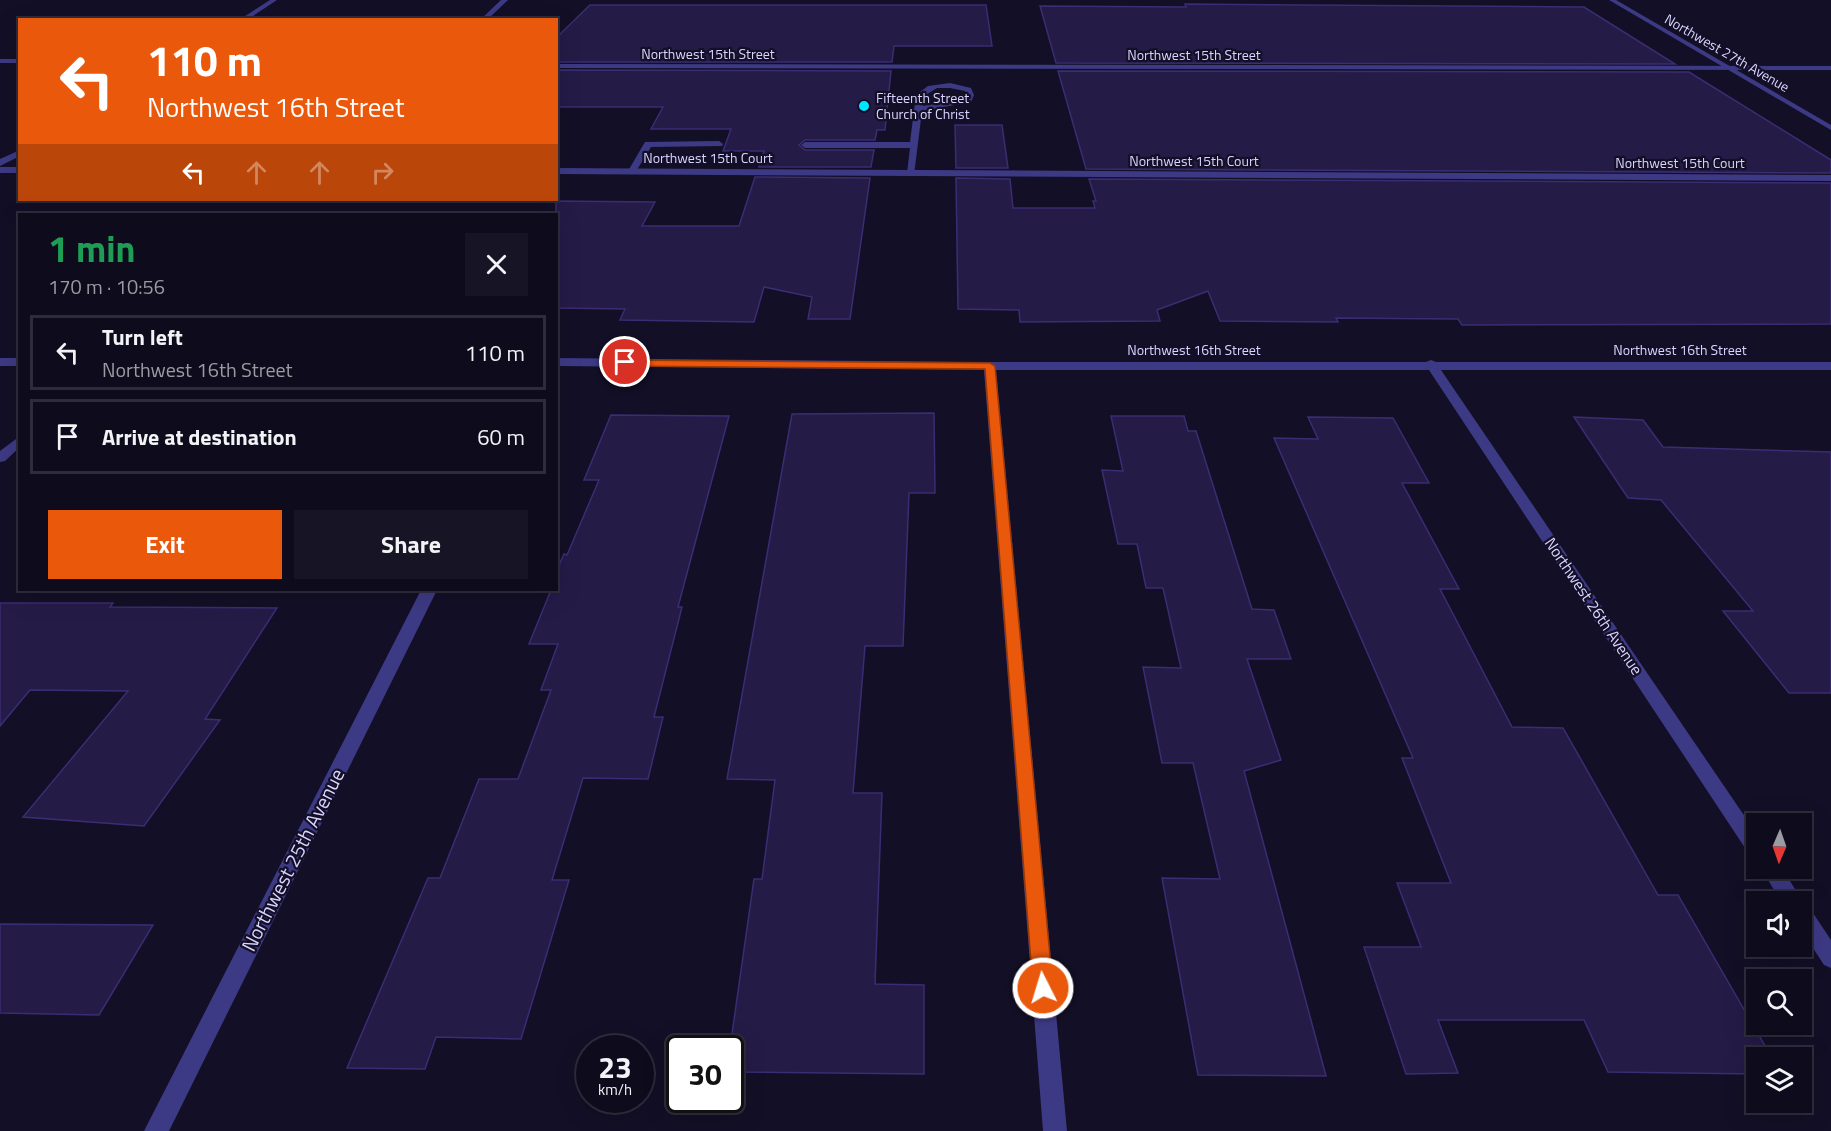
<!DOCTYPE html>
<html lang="en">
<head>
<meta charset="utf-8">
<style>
	:root { --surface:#0e0b1c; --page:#171425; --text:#f1f3f6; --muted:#9b9ba3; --line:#2e2b3b; --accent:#ea580c }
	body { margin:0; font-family:"Titillium Web",sans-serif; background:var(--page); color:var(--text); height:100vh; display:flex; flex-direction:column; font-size:22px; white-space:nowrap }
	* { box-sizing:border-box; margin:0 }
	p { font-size:20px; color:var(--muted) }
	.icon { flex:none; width:33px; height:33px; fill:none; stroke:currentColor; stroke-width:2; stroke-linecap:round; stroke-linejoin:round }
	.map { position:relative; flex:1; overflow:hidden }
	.details { position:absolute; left:18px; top:213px; width:540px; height:378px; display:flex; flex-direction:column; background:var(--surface); border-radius:0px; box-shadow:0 6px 24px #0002,0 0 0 2px var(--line) }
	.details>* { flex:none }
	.top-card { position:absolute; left:18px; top:18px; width:540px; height:183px; border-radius:0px; box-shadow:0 6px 24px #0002,0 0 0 2px var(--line); background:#ea580c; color:#fff; overflow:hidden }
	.needle { width:39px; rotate:182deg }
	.tools { position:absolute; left:1746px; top:813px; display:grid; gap:12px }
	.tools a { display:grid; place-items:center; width:66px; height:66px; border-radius:0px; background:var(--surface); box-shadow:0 6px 24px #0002,0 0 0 2px var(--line); font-size:30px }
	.speed { position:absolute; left:576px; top:1035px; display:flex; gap:12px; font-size:30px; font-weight:700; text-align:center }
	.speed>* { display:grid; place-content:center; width:78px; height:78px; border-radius:50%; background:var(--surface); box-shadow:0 6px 24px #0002,0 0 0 2px var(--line); line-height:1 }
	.speed small { font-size:15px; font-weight:400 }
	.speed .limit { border:3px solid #111; border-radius:9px; background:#fff; color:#111 }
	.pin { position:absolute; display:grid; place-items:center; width:51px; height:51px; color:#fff; margin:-26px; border:3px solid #fff; border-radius:50%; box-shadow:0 2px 6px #0007 }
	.me { position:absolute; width:66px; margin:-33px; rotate:355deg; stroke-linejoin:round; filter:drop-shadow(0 0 4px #0008) }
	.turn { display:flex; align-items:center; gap:21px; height:126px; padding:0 30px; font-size:27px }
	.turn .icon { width:78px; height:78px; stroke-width:2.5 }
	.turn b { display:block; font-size:42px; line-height:51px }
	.lanes { display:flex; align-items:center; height:57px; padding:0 30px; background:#0003; justify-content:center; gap:30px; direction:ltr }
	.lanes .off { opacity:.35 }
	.round { display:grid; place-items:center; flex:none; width:63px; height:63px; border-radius:0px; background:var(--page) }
	.overview { display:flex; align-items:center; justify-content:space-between; height:102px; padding:0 30px }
	h1 { font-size:36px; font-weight:700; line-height:45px; color:#1e9e55 }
	.button { display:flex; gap:12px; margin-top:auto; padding:12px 30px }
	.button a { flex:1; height:69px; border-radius:0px; background:var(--accent); color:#fff; font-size:24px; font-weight:700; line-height:69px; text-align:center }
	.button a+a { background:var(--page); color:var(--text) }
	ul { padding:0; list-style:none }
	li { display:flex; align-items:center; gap:18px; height:75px; margin:0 12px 9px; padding:0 18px; border:3px solid var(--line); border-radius:0px }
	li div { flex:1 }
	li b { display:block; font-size:22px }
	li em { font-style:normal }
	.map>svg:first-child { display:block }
	.building { fill:#241b47; stroke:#3b2d73; stroke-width:1.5 }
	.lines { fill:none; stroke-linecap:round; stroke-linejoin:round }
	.service { fill:#3d3a85; fill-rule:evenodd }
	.minor { fill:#3d3a85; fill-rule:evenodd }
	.tertiary { fill:#3d3a85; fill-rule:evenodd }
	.route { fill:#ea580c; stroke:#983908; stroke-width:1.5 }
	.poi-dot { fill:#00e5ff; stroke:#130f26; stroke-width:2 }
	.labels { text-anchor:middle; stroke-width:4.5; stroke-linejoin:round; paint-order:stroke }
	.far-street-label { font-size:14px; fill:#d9d4ff; stroke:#130f26 }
	.far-poi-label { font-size:14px; fill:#d9d4ff; stroke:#130f26; text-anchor:start }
	.street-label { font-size:16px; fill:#d9d4ff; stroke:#130f26 }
	.near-street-label { font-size:20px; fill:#d9d4ff; stroke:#130f26 }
</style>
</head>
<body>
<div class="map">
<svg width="1831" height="1131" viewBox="0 0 1831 1131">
	<rect width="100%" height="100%" fill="#130f26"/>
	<g class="building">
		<polygon points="1185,4 1584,7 1675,64 1056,63 1040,6 1186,7"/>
		<polygon points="590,5 986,5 992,46 894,46 892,62 556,62 556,38"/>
		<polygon points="556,70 891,71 885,130 877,130 875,140 805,140 799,145 805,150 874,150 871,167 759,167 764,151 723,151 731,129 651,129 663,107 556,107"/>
		<polygon points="1058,71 1689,72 1831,160 1831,173 1086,169"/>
		<polygon points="955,125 1002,125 1008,168 956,168"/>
		<polygon points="755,177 870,178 850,319 808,319 812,297 764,287 754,322 620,320 625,309 556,308 556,201 655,202 642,226 739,226"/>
		<polygon points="956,178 1010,179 1013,208 1095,208 1093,201 1096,201 1089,179 1831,183 1831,324 1462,325 1458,319 1336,318 1338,322 1220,321 1208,291 1157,310 1160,321 1020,322 1019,310 958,309"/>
		<polygon points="934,413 935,493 909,493 903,646 865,646 853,793 882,793 875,984 924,985 924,1074 730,1072 730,1048 754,879 762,879 775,780 727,779 792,414"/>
		<polygon points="611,415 729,416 678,607 682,607 654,717 663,717 648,779 583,778 552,880 569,880 521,1039 436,1037 425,1069 347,1068 428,878 440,878 479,779 518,779 551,690 541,690 558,644 529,644 551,590 556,590 556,572 564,554 567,555 599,480 584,480"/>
		<polygon points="1111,416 1184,416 1188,431 1196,431 1252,609 1274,610 1291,659 1247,659 1281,760 1244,771 1326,1076 1198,1075 1162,878 1220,879 1193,763 1162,763 1143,667 1181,668 1163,588 1146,588 1137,544 1118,544 1102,470 1123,471"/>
		<polygon points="1308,417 1393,418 1429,483 1402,483 1459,589 1440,589 1512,727 1563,728 1658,895 1678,895 1772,1058 1756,1058 1756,1074 1608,1072 1584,1020 1438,1020 1458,1073 1406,1074 1364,947 1421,947 1397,883 1451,883 1402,758 1413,758 1274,438 1318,439"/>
		<polygon points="1574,417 1643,420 1663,447 1831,452 1831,693 1789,693 1723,611 1753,611 1661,500 1628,498"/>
		<polygon points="0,603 113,603 110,607 277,608 205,719 220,720 144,826 23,817 128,691 30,690 0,726"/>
		<polygon points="0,924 153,925 99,1015 0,1013"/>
	</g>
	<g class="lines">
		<g class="service">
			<path d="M950 83 971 88 974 95 971 102 922 111 914 175 907 173 910 148H805L801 145 805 142H910L916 95 928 86ZM937 88H950L965 91 966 95 965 98 923 106 924 96Z"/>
			<polygon points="719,141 723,144 722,146 651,147 635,173 628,171 645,142"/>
		</g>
		<g class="minor">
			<polygon points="270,0 277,0 247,20 239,20"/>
			<polygon points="501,0 508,0 487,20 480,20"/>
			<rect x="0" y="59" width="20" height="4"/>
			<polygon points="556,64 1831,66 1831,70 556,68"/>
			<polygon points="20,150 20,156 0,166 0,159"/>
			<rect x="0" y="167" width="20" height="6"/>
			<polygon points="556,168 1831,175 1831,181 556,174"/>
			<rect x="0" y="358" width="20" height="8"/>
			<polygon points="556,358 990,362 1426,362 1431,360 1436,362 1831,362 1831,370 1441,370 1756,833 1756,856 1749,854 1429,370 996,370 1067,1131 1043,1131 984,370 556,366"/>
			<polygon points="20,436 20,447 5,461 0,462 0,451"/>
			<polygon points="421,590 437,590 169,1131 144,1131"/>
			<polygon points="1761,868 1782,868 1803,902 1802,904 1809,907 1831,940 1831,968 1824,965 1802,931 1802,902 1781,902"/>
		</g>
		<polygon class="tertiary" points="1609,0 1616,0 1831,125 1831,130"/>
	</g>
	<polygon class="route" points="621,360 990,363 995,366 1053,988 1050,994 1043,997 1036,994 1033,988 985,369 625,366 620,362"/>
	<circle class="poi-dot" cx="864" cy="106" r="6"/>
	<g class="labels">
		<g class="far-street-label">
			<text transform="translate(1727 53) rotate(30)" y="5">Northwest 27th Avenue</text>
			<text x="708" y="59">Northwest 15th Street</text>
			<text x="1194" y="60">Northwest 15th Street</text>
			<text x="708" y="163">Northwest 15th Court</text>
			<text x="1194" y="166">Northwest 15th Court</text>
			<text x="1680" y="168">Northwest 15th Court</text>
			<text x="1194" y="355">Northwest 16th Street</text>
			<text x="1680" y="355">Northwest 16th Street</text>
		</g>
		<g class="far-poi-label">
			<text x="876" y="103">Fifteenth Street<tspan x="876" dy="16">Church of Christ</tspan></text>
		</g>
		<g class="street-label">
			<text transform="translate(1594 606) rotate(56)" y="6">Northwest 26th Avenue</text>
		</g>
		<g class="near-street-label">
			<text transform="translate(293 860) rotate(-63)" y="7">Northwest 25th Avenue</text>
		</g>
	</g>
</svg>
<div class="tools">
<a><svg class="needle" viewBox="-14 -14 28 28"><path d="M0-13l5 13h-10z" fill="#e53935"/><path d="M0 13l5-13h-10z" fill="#9b9ba3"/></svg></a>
<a><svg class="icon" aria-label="sound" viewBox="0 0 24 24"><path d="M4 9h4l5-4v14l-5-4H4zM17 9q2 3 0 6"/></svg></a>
<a><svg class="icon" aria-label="search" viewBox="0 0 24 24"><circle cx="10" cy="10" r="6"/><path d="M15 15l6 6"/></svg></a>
<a><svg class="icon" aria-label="layers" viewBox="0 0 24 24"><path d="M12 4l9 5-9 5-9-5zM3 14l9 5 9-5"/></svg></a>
</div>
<div class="speed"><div>23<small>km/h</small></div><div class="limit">30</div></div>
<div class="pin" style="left:625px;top:362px;background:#d93025"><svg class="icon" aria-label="arrive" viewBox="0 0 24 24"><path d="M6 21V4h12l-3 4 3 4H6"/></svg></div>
<svg class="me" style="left:1043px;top:988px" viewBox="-20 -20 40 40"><circle r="17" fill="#ea580c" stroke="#fff" stroke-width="3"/><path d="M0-11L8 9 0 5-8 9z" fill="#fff"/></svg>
<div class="top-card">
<div class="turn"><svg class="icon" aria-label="left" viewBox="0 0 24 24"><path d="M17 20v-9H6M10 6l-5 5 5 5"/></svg><div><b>110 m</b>Northwest 16th Street</div></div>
<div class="lanes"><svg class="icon" aria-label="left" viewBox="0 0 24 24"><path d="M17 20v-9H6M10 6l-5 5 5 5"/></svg><svg class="icon off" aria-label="ahead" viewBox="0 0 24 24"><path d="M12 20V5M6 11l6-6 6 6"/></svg><svg class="icon off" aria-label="ahead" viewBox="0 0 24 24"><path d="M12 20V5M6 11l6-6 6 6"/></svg><svg class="icon off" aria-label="right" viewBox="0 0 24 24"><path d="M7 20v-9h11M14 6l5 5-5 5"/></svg></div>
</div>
<section class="details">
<div class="overview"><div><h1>1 min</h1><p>170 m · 10:56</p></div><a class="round"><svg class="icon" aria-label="close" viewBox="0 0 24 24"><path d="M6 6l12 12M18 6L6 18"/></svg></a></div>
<ul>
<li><svg class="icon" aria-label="left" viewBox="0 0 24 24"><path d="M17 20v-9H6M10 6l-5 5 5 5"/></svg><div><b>Turn left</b><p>Northwest 16th Street</p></div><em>110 m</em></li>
<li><svg class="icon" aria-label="arrive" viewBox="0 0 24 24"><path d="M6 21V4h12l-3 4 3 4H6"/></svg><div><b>Arrive at destination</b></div><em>60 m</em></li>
</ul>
<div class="button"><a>Exit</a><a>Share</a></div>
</section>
</div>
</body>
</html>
